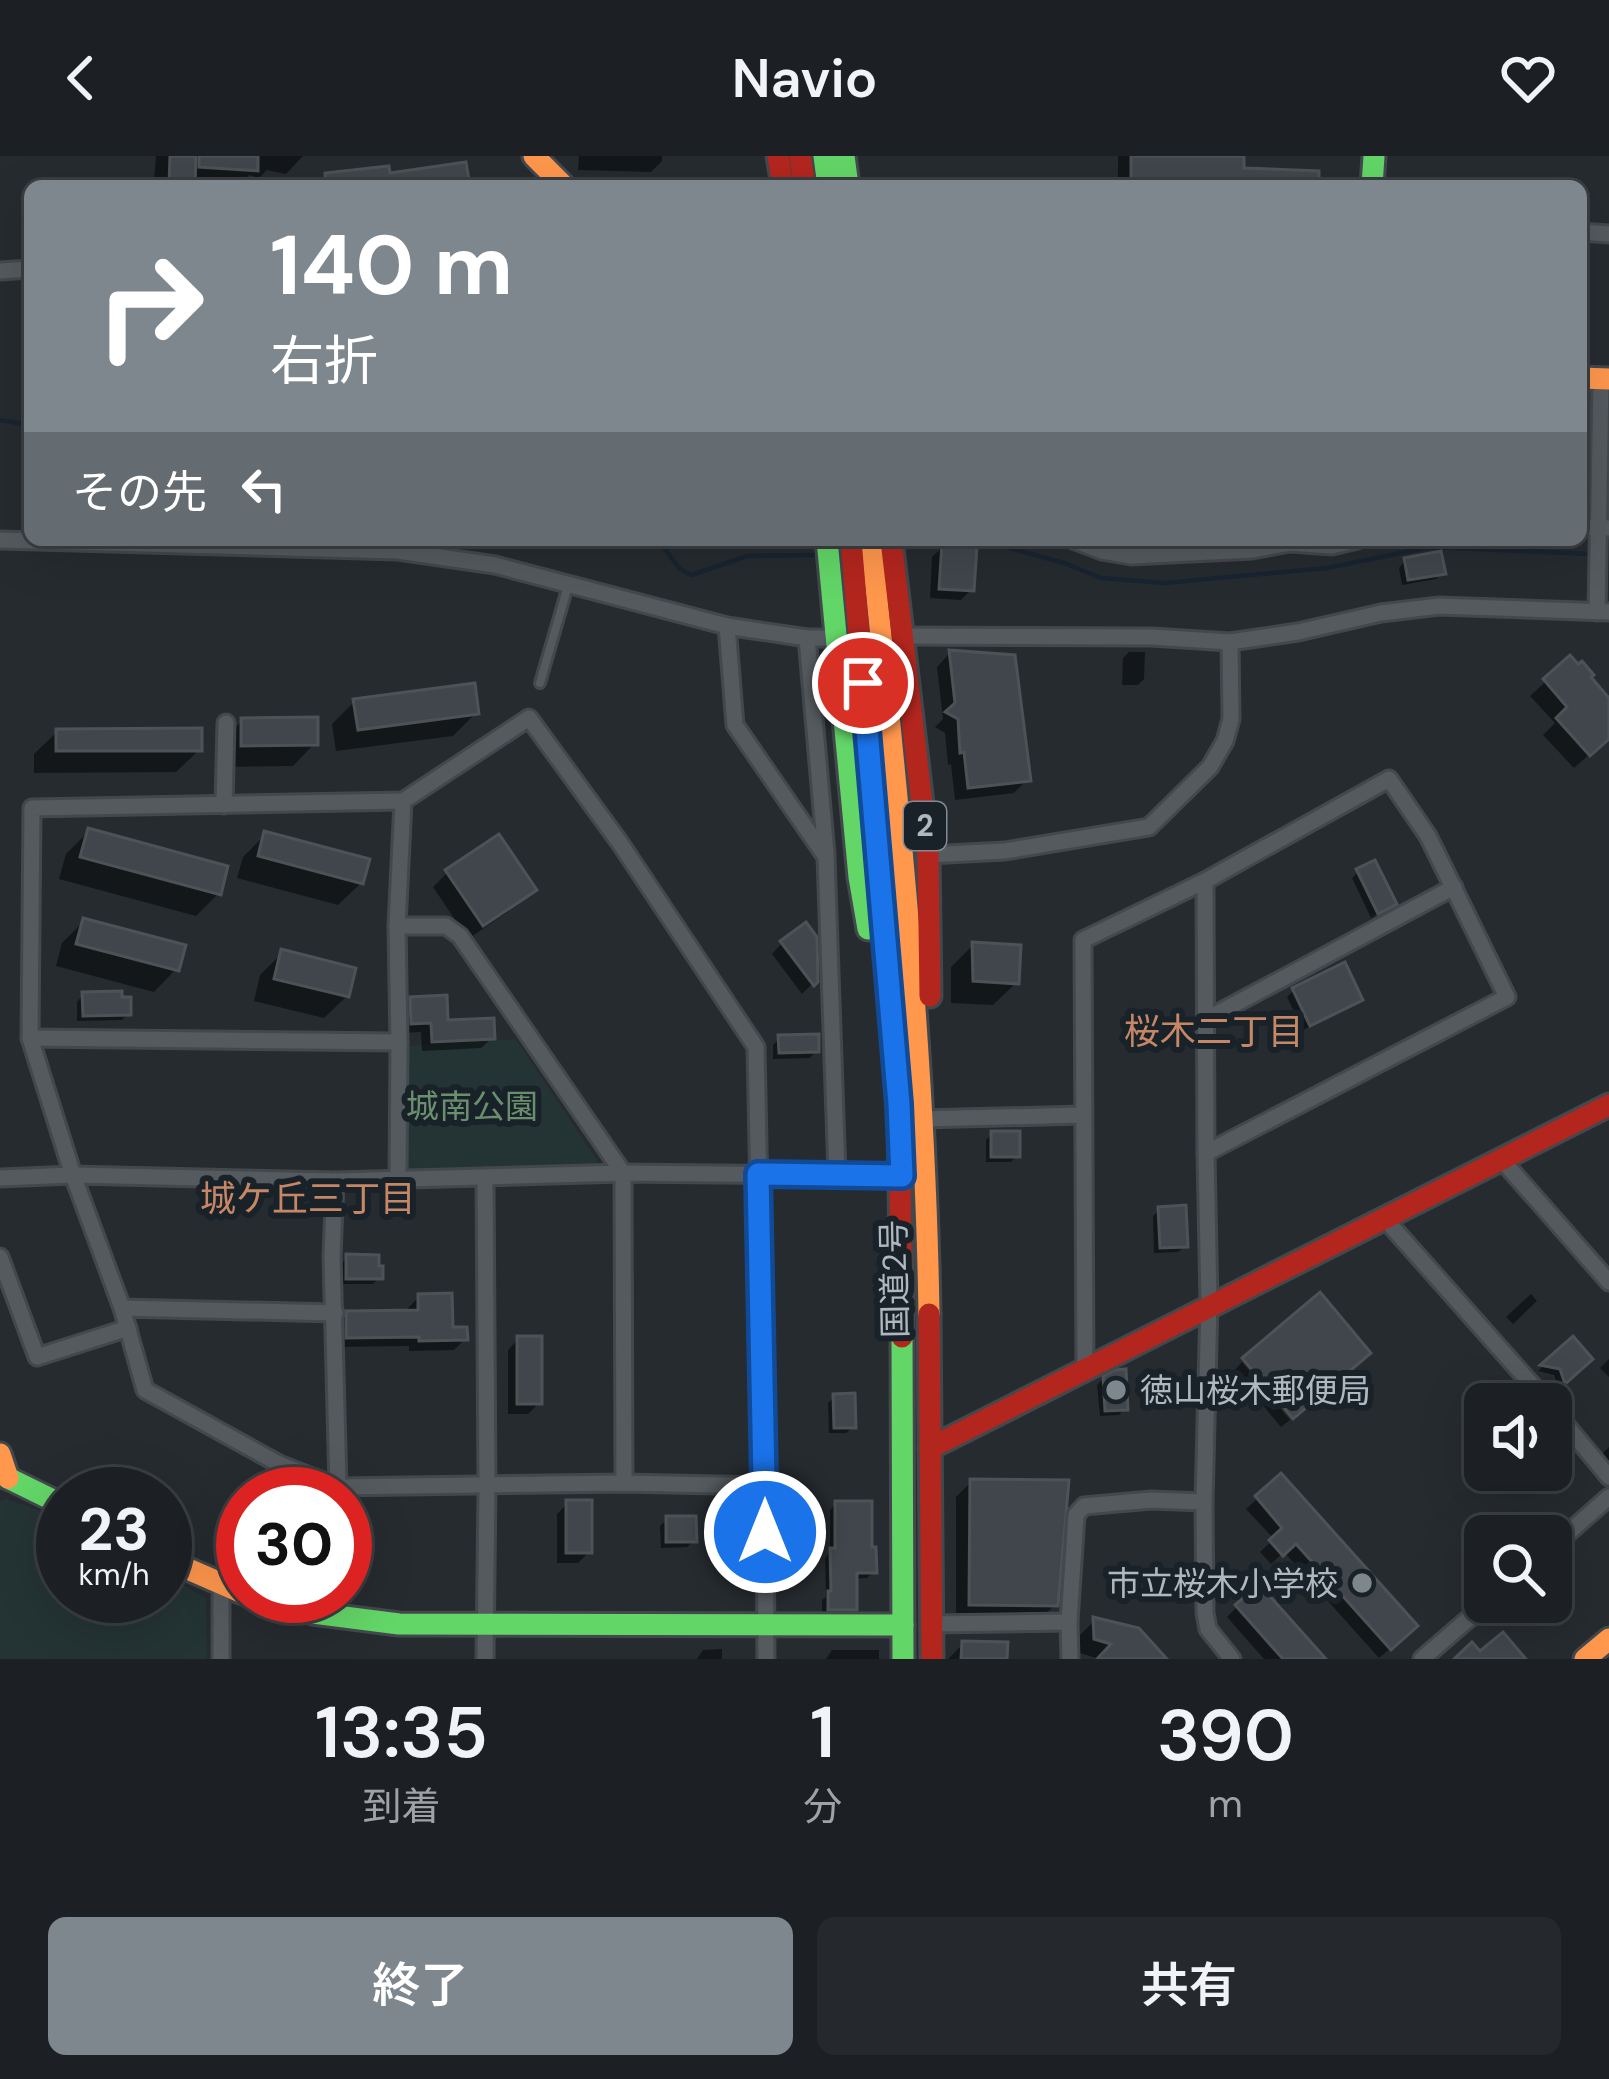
<!DOCTYPE html>
<html lang="ja">
<head>
<meta charset="utf-8">
<style>
	:root { --surface:#1c2024; --page:#25282c; --text:#f1f3f6; --muted:#a0a3a6; --line:#3a3e41; --accent:#7f878e }
	body { margin:0; font-family:"DM Sans","Noto Sans JP",sans-serif; background:var(--page); color:var(--text); height:100vh; display:flex; flex-direction:column; font-size:45px; white-space:nowrap }
	* { box-sizing:border-box; margin:0 }
	p { font-size:39px; color:var(--muted) }
	.icon { flex:none; width:66px; height:66px; fill:none; stroke:currentColor; stroke-width:2; stroke-linecap:round; stroke-linejoin:round }
	.map { position:relative; height:1503px; overflow:hidden }
	.sheet { display:flex; flex-direction:column; background:var(--surface); flex:1 }
	.sheet>* { flex:none }
	.banner { position:absolute; left:24px; top:24px; width:1563px; height:366px; border-radius:18px; box-shadow:0 12px 48px #0002,0 0 0 3px var(--line); background:#7f878e; color:#fff; overflow:hidden }
	.tools { position:absolute; left:1464px; top:1227px; display:grid; gap:24px }
	.tools a { display:grid; place-items:center; width:108px; height:108px; border-radius:18px; background:var(--surface); box-shadow:0 12px 48px #0002,0 0 0 3px var(--line); font-size:60px }
	.speed { position:absolute; left:36px; top:1311px; display:flex; gap:24px; font-size:60px; font-weight:700; text-align:center }
	.speed>* { display:grid; place-content:center; width:156px; height:156px; border-radius:50%; background:var(--surface); box-shadow:0 12px 48px #0002,0 0 0 3px var(--line); line-height:1 }
	.speed small { font-size:30px; font-weight:400 }
	.speed .limit { border:18px solid #d22; background:#fff; color:#111 }
	.pin { position:absolute; display:grid; place-items:center; width:102px; height:102px; color:#fff; margin:-51px; border:6px solid #fff; border-radius:50%; box-shadow:0 3px 12px #0007 }
	.me { position:absolute; width:132px; margin:-66px; rotate:0deg; stroke-linejoin:round; filter:drop-shadow(0 0 9px #0008) }
	.turn { display:flex; align-items:center; gap:42px; height:252px; padding:0 48px; font-size:54px }
	.turn .icon { width:156px; height:156px; stroke-width:2.5 }
	.turn b { display:block; font-size:84px; line-height:102px }
	.then { display:flex; align-items:center; height:114px; padding:0 48px; background:#0003; gap:24px; font-size:45px }
	.eta { display:flex; justify-content:space-evenly; align-items:center; height:204px; text-align:center }
	.eta b { font-size:72px; font-weight:600; line-height:84px }
	.action { display:flex; gap:24px; margin-top:auto; padding:24px 48px }
	.action a { flex:1; height:138px; border-radius:18px; background:var(--accent); color:#fff; font-size:48px; font-weight:600; line-height:138px; text-align:center }
	.action a+a { background:var(--page); color:var(--text) }
	header { display:flex; justify-content:space-between; align-items:center; height:156px; padding:0 48px; background:var(--surface); font-size:54px; font-weight:600 }
	.map>svg:first-child { display:block }
	.green { fill:#243334 }
	.shadow { fill:#0007 }
	.lines { fill:none; stroke-linecap:round; stroke-linejoin:round }
	.stream { stroke:#182430; stroke-width:4.5 }
	.building { fill:#40464b; stroke:#4d5257; stroke-width:3 }
	.lane-casing { stroke:#43484d; stroke-width:14 }
	.street-casing { stroke:#43484d; stroke-width:21 }
	.fast-casing { stroke:#43484d; stroke-width:27 }
	.slow-casing { stroke:#43484d; stroke-width:27 }
	.jam-casing { stroke:#43484d; stroke-width:27 }
	.lane { stroke:#555a5f; stroke-width:8 }
	.street { stroke:#555a5f; stroke-width:15 }
	.fast { stroke:#63d668; stroke-width:21 }
	.slow { stroke:#ff974d; stroke-width:21 }
	.jam { stroke:#b3261e; stroke-width:21 }
	.route-casing { stroke:#114b97; stroke-width:30 }
	.route { stroke:#1a73e8; stroke-width:21 }
	.poi-dot { fill:#7f878e; stroke:#1a2229; stroke-width:4.5 }
	.labels { text-anchor:middle; stroke-width:12; stroke-linejoin:round; paint-order:stroke }
	.shield { fill:#1a2229; stroke:#828b93; stroke-width:3 }
	.shield-label { font-size:30px; font-weight:bold; fill:#afb8c1 }
	.park-label { font-size:33px; fill:#6a8f6f; stroke:#1a2229 }
	.street-label { font-size:33px; fill:#afb8c1; stroke:#1a2229 }
	.poi-label { font-size:33px; fill:#afb8c1; stroke:#1a2229; text-anchor:start }
	.neighbourhood-label { font-size:36px; fill:#c68766; stroke:#1a2229 }
</style>
</head>
<body>
<header><svg class="icon" aria-label="back" viewBox="0 0 24 24"><path d="M15 5l-7 7 7 7"/></svg>Navio<svg class="icon" aria-label="heart" viewBox="0 0 24 24"><path d="M12 20l-8-8c-3-5 5-10 8-4 3-6 11-1 8 4z"/></svg></header>
<div class="map">
<svg width="1609" height="1503" viewBox="0 0 1609 1503">
	<rect width="100%" height="100%" fill="#262b30"/>
	<g class="green">
		<polygon points="516,883 600,1009 407,1014 407,890"/>
		<polygon points="6,1343 36,1353 63,1366 63,1440 165,1440 165,1419 206,1442 207,1503 0,1503 0,1345"/>
	</g>
	<g class="shadow">
		<polygon points="156,0 303,0 286,18 267,14 259,22 249,19 238,30 154,25"/>
		<polygon points="579,0 662,0 662,5 651,16 578,14"/>
		<polygon points="1118,0 1241,0 1240,15 1316,30 1118,30"/>
		<polygon points="943,391 971,434 961,444 930,442 932,401"/>
		<polygon points="1405,405 1442,417 1436,423 1402,429 1399,412"/>
		<polygon points="1129,496 1145,496 1144,523 1138,529 1122,529 1123,502"/>
		<polygon points="950,497 1027,624 1014,637 955,644 951,608 948,609 945,577 935,571 943,563 937,511"/>
		<polygon points="1570,503 1609,545 1609,581 1574,612 1543,579 1555,567 1530,540"/>
		<polygon points="355,545 476,557 453,580 336,595 332,568"/>
		<polygon points="242,565 315,587 293,610 220,611 219,588"/>
		<polygon points="57,576 199,594 176,616 34,617 34,598"/>
		<polygon points="89,675 218,738 196,760 59,723 66,698"/>
		<polygon points="265,679 361,727 338,749 237,722 243,701"/>
		<polygon points="1358,716 1393,747 1371,762 1352,722"/>
		<polygon points="447,717 533,733 519,748 468,783 433,731"/>
		<polygon points="84,765 176,813 154,836 56,810 62,787"/>
		<polygon points="782,787 815,825 802,838 772,798"/>
		<polygon points="973,789 1016,827 993,849 951,847 951,811"/>
		<polygon points="282,797 347,840 324,862 254,845 260,819"/>
		<polygon points="1293,835 1360,843 1353,850 1303,874 1287,841"/>
		<polygon points="83,839 128,858 122,864 77,865 77,846"/>
		<polygon points="412,844 446,867 492,882 481,892 422,895 421,876 402,877 401,854"/>
		<polygon points="780,882 816,895 810,902 773,903 773,889"/>
		<polygon points="992,978 1017,1000 1011,1006 986,1006 986,984"/>
		<polygon points="1159,1054 1185,1090 1178,1096 1154,1097 1153,1060"/>
		<polygon points="347,1101 380,1121 373,1128 341,1128 341,1108"/>
		<polygon points="1531,1138 1537,1145 1513,1168 1506,1161"/>
		<polygon points="419,1141 450,1174 465,1183 454,1194 409,1195 409,1190 337,1191 337,1168 348,1158 408,1157 408,1152"/>
		<polygon points="518,1183 539,1247 528,1258 508,1258 508,1194"/>
		<polygon points="1573,1184 1589,1203 1558,1231 1554,1219 1538,1215"/>
		<polygon points="1609,1203 1609,1221 1600,1212"/>
		<polygon points="1242,1206 1290,1264 1281,1271 1234,1215"/>
		<polygon points="1104,1222 1125,1252 1119,1259 1100,1260 1097,1229"/>
		<polygon points="834,1241 853,1271 846,1277 829,1277 828,1247"/>
		<polygon points="1609,1291 1609,1317 1597,1303"/>
		<polygon points="1281,1321 1404,1481 1379,1502 1284,1396 1271,1408 1260,1396 1274,1383 1246,1353"/>
		<polygon points="971,1326 1055,1449 1040,1463 956,1462 956,1341"/>
		<polygon points="568,1347 589,1396 578,1407 557,1407 557,1358"/>
		<polygon points="836,1348 874,1416 867,1422 854,1423 854,1453 848,1459 822,1459 822,1444 826,1441 825,1402 830,1396 830,1354"/>
		<polygon points="667,1363 694,1385 687,1391 661,1392 660,1370"/>
		<polygon points="1237,1451 1322,1503 1264,1503 1227,1461"/>
		<polygon points="1094,1465 1159,1503 1099,1503 1080,1497 1080,1479"/>
		<polygon points="963,1488 1004,1503 948,1503"/>
		<polygon points="722,1493 722,1503 697,1503 703,1494"/>
		<polygon points="832,1494 879,1494 879,1503 826,1503"/>
	</g>
	<g class="lines">
		<g class="stream">
			<polyline points="0,264 30,269"/>
			<polyline points="658,384 680,413 691,419 747,400 818,399"/>
			<polyline points="963,384 995,388 1064,407 1101,422 1165,427 1327,412 1430,391 1591,398"/>
		</g>
	</g>
	<g class="building">
		<polygon points="170,0 196,0 195,30 169,30"/>
		<polygon points="199,0 258,0 258,15 199,11"/>
		<polygon points="1131,0 1244,0 1244,12 1319,15 1319,30 1131,30"/>
		<polygon points="466,6 470,30 326,30 325,17 389,10 390,17"/>
		<polygon points="942,387 977,390 974,435 939,433"/>
		<polygon points="1441,395 1446,418 1408,424 1404,402"/>
		<polygon points="949,494 1015,499 1031,625 968,632 964,596 960,597 958,563 945,556 955,547"/>
		<polygon points="1570,499 1578,508 1582,505 1594,519 1591,521 1609,542 1609,583 1590,600 1556,562 1567,551 1543,523"/>
		<polygon points="475,527 479,558 358,574 353,543"/>
		<polygon points="318,561 318,589 241,590 241,562"/>
		<polygon points="202,572 202,595 56,595 56,573"/>
		<polygon points="88,672 228,710 221,739 80,701"/>
		<polygon points="264,675 370,703 363,728 258,700"/>
		<polygon points="499,678 537,734 483,770 445,714"/>
		<polygon points="1375,704 1397,748 1378,758 1356,713"/>
		<polygon points="83,762 186,789 179,815 76,788"/>
		<polygon points="806,766 817,781 818,826 814,830 780,785"/>
		<polygon points="972,786 1021,789 1019,828 973,825"/>
		<polygon points="281,793 356,812 349,841 274,823"/>
		<polygon points="1345,806 1363,844 1310,870 1292,832"/>
		<polygon points="122,835 122,841 131,841 131,859 83,860 82,836"/>
		<polygon points="447,839 448,864 494,862 495,883 432,886 431,867 411,868 410,841"/>
		<polygon points="819,878 819,896 779,897 778,879"/>
		<rect x="991" y="975" width="29" height="26"/>
		<polygon points="1186,1049 1188,1091 1160,1092 1158,1051"/>
		<polygon points="346,1098 379,1099 379,1110 383,1110 383,1123 346,1123"/>
		<polygon points="1320,1136 1371,1197 1293,1263 1242,1202"/>
		<polygon points="452,1137 453,1171 467,1171 468,1184 419,1185 419,1181 346,1182 346,1155 418,1154 418,1138"/>
		<rect x="517" y="1180" width="25" height="68"/>
		<polygon points="1573,1180 1593,1203 1565,1228 1560,1213 1540,1209"/>
		<polygon points="1126,1213 1128,1254 1105,1255 1103,1220 1115,1214"/>
		<polygon points="855,1237 856,1272 834,1272 833,1238"/>
		<polygon points="1281,1317 1418,1470 1391,1494 1296,1388 1283,1400 1269,1384 1282,1372 1255,1340"/>
		<polygon points="970,1323 1069,1324 1058,1450 969,1449"/>
		<rect x="566" y="1344" width="26" height="53"/>
		<polygon points="835,1345 872,1345 872,1391 876,1391 877,1417 857,1417 857,1454 828,1454 828,1435 831,1435 830,1392 835,1392"/>
		<polygon points="666,1360 696,1360 697,1386 666,1386"/>
		<polygon points="1259,1428 1326,1503 1283,1503 1235,1449"/>
		<polygon points="1093,1461 1139,1472 1167,1503 1097,1503 1111,1488 1094,1483"/>
		<polygon points="1503,1476 1526,1503 1454,1503 1472,1486 1480,1495"/>
		<polygon points="962,1485 1008,1486 1007,1503 961,1503"/>
	</g>
	<g class="lines">
		<g class="lane-casing">
			<polyline id="lane" points="540,527 568,430"/>
		</g>
		<g class="street-casing">
			<g id="street">
				<polyline points="1581,76 1609,78"/>
				<polyline points="0,115 30,113"/>
				<polyline points="1581,371 1609,372"/>
				<polyline points="0,384 398,395 495,409 727,470 807,482 836,482"/>
				<polyline points="1073,384 1102,395"/>
				<polyline points="1103,384 1102,395 1131,400 1252,394 1290,387 1332,390 1357,384"/>
				<polyline points="1597,456 1601,223"/>
				<polyline points="727,470 735,569 826,701 837,1018"/>
				<polyline points="902,480 1152,481 1230,486 1298,476 1381,457 1439,450 1609,456"/>
				<polyline points="807,482 826,698"/>
				<polyline points="224,649 226,567"/>
				<polyline points="928,699 1005,695 1149,671 1210,611 1225,585 1231,563 1230,486"/>
				<polyline points="1205,725 1206,997 1209,1148 1204,1346 1205,1457 1208,1473 1232,1503"/>
				<polyline points="397,770 446,770 460,780 623,1017 624,1327"/>
				<polyline points="1205,864 1454,731"/>
				<polyline points="30,882 399,886 397,770 403,645"/>
				<polyline points="922,963 1083,959"/>
				<polyline points="1501,1003 1609,1126"/>
				<polyline points="0,1022 73,1019 335,1025 623,1017 902,1020"/>
				<polyline points="398,1023 399,886"/>
				<polyline points="335,1025 332,1100 338,1331"/>
				<polyline points="1385,1063 1549,1248"/>
				<polyline points="0,1101 37,1201 128,1172"/>
				<polyline points="122,1152 335,1157"/>
				<polyline points="1085,1212 1083,784 1205,725 1389,623 1428,680 1507,841 1206,997"/>
				<polyline points="1551,1251 1609,1321"/>
				<polyline points="765,1330 624,1327 338,1331 279,1308 145,1234 122,1152 73,1019 30,882 32,652 403,645 529,562 620,687 756,891 765,1330 766,1503"/>
				<polyline points="266,1338 279,1308"/>
				<polyline points="1551,1392 1609,1341"/>
				<polyline points="931,1468 1069,1466"/>
				<polyline points="221,1503 221,1429 243,1386"/>
				<polyline points="485,1503 487,1331 485,1021"/>
				<polyline points="1070,1503 1069,1466 1076,1359 1084,1350 1151,1344 1204,1346"/>
				<polyline points="1422,1503 1488,1446"/>
			</g>
		</g>
		<g class="fast-casing">
			<g id="fast">
				<polyline points="824,0 828,30"/>
				<polyline points="844,0 848,30"/>
				<polyline points="1372,30 1374,0"/>
				<polyline points="827,384 859,721 868,773"/>
				<polyline points="902,1181 903,1503"/>
				<polyline points="8,1322 63,1349"/>
				<polyline points="250,1440 313,1457 399,1468 903,1469"/>
			</g>
		</g>
		<g class="slow-casing">
			<g id="slow">
				<polyline points="534,0 564,30"/>
				<polyline points="1581,222 1609,223"/>
				<path d="M871 384C898 641 925 899 929 1158"/>
				<polyline points="0,1298 8,1322"/>
				<polyline points="165,1403 243,1437"/>
				<polyline points="1585,1503 1609,1483"/>
			</g>
		</g>
		<g class="jam-casing">
			<g id="jam">
				<polyline points="778,0 783,30"/>
				<polyline points="800,0 805,30"/>
				<polyline points="851,384 899,948 902,1181"/>
				<polyline points="891,384 928,699 930,840"/>
				<polyline points="929,1158 932,1503"/>
				<polyline points="930,1292 1609,949"/>
			</g>
		</g>
		<use href="#lane" class="lane"/>
		<use href="#street" class="street"/>
		<use href="#fast" class="fast"/>
		<use href="#slow" class="slow"/>
		<use href="#jam" class="jam"/>
	</g>
	<g class="lines">
		<g class="route-casing">
			<polyline id="route" points="765,1376 758,1018 902,1020 899,948 863,527"/>
		</g>
		<use href="#route" class="route"/>
	</g>
	<g class="poi-dot">
		<circle cx="1116" cy="1234" r="12"/>
		<circle cx="1362" cy="1427" r="12"/>
	</g>
	<g class="labels">
		<rect class="shield" x="904" y="646" width="42" height="48" rx="9"/>
		<g class="shield-label">
			<text x="925" y="680">2</text>
		</g>
		<g class="park-label">
			<text x="472" y="962">城南公園</text>
		</g>
		<g class="street-label">
			<text transform="translate(894 1123) rotate(-91)" y="12">国道2号</text>
		</g>
		<g class="poi-label">
			<text x="1140" y="1246">徳山桜木郵便局</text>
			<text x="1338" y="1439" text-anchor="end">市立桜木小学校</text>
		</g>
		<g class="neighbourhood-label">
			<text x="1214" y="888">桜木二丁目</text>
			<text x="308" y="1055">城ケ丘三丁目</text>
		</g>
	</g>
</svg>
<div class="tools">
<a><svg class="icon" aria-label="sound" viewBox="0 0 24 24"><path d="M4 9h4l5-4v14l-5-4H4zM17 9q2 3 0 6"/></svg></a>
<a><svg class="icon" aria-label="search" viewBox="0 0 24 24"><circle cx="10" cy="10" r="6"/><path d="M15 15l6 6"/></svg></a>
</div>
<div class="speed"><div>23<small>km/h</small></div><div class="limit">30</div></div>
<div class="pin" style="left:863px;top:527px;background:#d93025"><svg class="icon" aria-label="arrive" viewBox="0 0 24 24"><path d="M6 21V4h12l-3 4 3 4H6"/></svg></div>
<svg class="me" style="left:765px;top:1376px" viewBox="-20 -20 40 40"><circle r="17" fill="#1a73e8" stroke="#fff" stroke-width="3"/><path d="M0-11L8 9 0 5-8 9z" fill="#fff"/></svg>
<div class="banner">
<div class="turn"><svg class="icon" aria-label="right" viewBox="0 0 24 24"><path d="M7 20v-9h11M14 6l5 5-5 5"/></svg><div><b>140 m</b>右折</div></div>
<div class="then">その先<svg class="icon" aria-label="left" viewBox="0 0 24 24"><path d="M17 20v-9H6M10 6l-5 5 5 5"/></svg></div>
</div>
</div>
<section class="sheet">
<div class="eta">
<div><b>13:35</b><p>到着</p></div>
<div><b>1</b><p>分</p></div>
<div><b>390</b><p>m</p></div>
</div>
<div class="action"><a>終了</a><a>共有</a></div>
</section>
</body>
</html>
